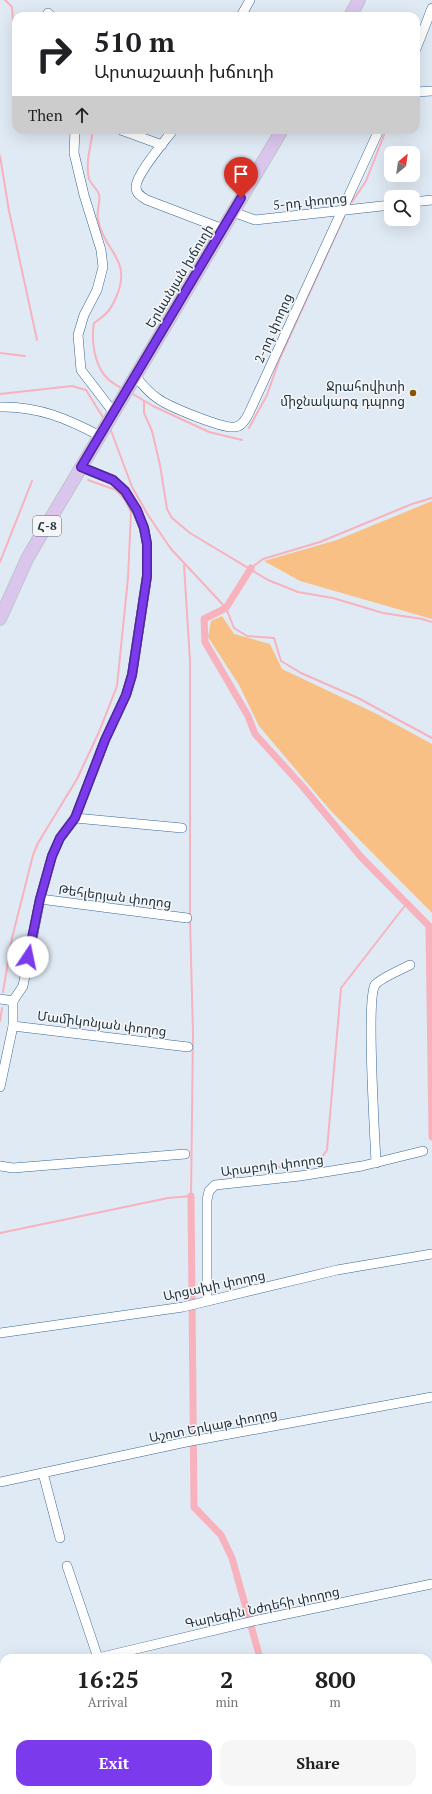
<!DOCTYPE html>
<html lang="en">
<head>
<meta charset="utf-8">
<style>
	:root { --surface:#fff; --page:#f6f6f6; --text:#202124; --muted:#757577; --accent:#7c3aed }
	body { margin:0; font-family:"PT Serif","Noto Sans Armenian",serif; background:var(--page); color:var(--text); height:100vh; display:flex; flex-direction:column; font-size:15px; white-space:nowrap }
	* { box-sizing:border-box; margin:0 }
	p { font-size:13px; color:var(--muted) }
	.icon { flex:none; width:22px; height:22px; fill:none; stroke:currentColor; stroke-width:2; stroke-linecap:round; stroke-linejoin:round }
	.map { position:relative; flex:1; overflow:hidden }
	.sheet { position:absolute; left:0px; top:1654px; width:432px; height:140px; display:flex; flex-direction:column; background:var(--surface); border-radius:12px 12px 0 0; box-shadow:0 4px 16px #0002 }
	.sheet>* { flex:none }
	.hud { position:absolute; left:12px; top:12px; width:408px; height:122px; border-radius:12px; box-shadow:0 4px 16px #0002; background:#fff; color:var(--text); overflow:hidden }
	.needle { width:26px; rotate:29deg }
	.buttons { position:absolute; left:384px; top:146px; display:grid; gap:8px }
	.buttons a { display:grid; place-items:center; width:36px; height:36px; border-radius:8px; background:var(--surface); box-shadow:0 4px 16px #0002; font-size:20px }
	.pin { position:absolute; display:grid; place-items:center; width:34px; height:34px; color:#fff; margin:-41px -17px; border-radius:50% 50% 50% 0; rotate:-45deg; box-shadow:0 0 4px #0007 }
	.pin .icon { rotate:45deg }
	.me { position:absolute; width:44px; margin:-22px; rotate:11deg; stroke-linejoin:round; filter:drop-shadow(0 0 3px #0008) }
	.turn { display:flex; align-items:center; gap:14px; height:84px; padding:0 16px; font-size:18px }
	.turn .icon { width:52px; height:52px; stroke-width:2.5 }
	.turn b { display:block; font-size:28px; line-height:34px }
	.then { display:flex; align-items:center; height:38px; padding:0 16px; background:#0003; gap:8px; font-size:15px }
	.eta { display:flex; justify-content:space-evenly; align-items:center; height:68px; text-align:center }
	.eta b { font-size:24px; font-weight:700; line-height:28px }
	.primary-button { display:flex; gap:8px; margin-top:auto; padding:8px 16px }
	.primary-button a { flex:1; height:46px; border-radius:12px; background:var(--accent); color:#fff; font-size:16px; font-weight:700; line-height:46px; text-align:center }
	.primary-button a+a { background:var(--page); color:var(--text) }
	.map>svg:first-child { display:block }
	.green { fill:#f8c085 }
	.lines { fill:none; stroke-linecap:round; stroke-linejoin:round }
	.stream { stroke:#f7b2be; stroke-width:2 }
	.canal { stroke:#f7b2be; stroke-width:7 }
	.minor-casing { stroke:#376894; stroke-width:10 }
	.major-casing { stroke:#bfc5ca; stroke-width:14 }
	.minor { stroke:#fff; stroke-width:9 }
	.major { stroke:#dac5ed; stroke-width:12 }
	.route-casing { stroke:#51269a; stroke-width:10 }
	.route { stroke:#7c3aed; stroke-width:7 }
	.poi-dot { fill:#885300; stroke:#f6f6f6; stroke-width:1.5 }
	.labels { text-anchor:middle; stroke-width:3; stroke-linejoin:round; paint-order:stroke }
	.shield { fill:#f6f6f6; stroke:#5d6b79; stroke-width:1 }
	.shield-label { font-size:12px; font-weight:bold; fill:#1b3043 }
	.street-label { font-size:13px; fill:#1b3043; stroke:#f6f6f6 }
	.poi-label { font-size:13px; fill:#1b3043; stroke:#f6f6f6; text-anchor:end }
</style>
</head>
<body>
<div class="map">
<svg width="432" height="1794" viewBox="0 0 432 1794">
	<rect width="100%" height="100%" fill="#e0eaf4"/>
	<g class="green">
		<polygon points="432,501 432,619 300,581 264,561 337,540"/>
		<polygon points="222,616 234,634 270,644 282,669 377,714 432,744 432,913 330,810 259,726 239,685 208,637 211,621"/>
	</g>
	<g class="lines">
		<g class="stream">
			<polyline points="5,0 12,7 14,33 16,34"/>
			<path d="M93 130C91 146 85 163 89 179 91 184 97 189 99 194 101 202 96 211 98 219 103 250 132 259 117 295 111 310 107 314 94 323 91 340 94 366 108 379 112 383 118 386 123 389"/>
			<polyline points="0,156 9,211 37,340"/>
			<polyline points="352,202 366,181 386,130"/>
			<polyline points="0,353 25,356"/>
			<polyline points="131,393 153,406 209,432 242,440"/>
			<polyline points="0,394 72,386 86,390 104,419"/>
			<polyline points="144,401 144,413 152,431 160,465 167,509 172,518 190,533 268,580 298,592 333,598 383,613 422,619 432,622"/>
			<polyline points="110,428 132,487 148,515 171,549 226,608 234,628 247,636 274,638 281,661 301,673 358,698 432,738"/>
			<polyline points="249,428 267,395 280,358 344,217"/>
			<polyline points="0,562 32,481"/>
			<polyline points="184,565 190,661 190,916"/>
			<polyline points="251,568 263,559 320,542 412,504 432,498"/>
			<polyline points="429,926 432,928"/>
			<polyline points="3,992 12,938 33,855 38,843 77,779 99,732 117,686 128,578 131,512 125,500 116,490 88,480"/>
			<polyline points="0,1021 2,1008"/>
			<polyline points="223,1176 320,1160 327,1150 341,988 407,903"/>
			<polyline points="0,1233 168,1198 191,1196 193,1033 190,920"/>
		</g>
		<g class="canal">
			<polyline points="251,568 226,608 204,619 205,642 248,716 255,734 303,787 361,857 429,926 432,1137"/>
			<polyline points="191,1196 194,1507 221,1535 232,1558 260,1658"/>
		</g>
		<g class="minor-casing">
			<g id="minor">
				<polyline points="48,13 51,16"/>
				<polyline points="241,16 250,0"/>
				<polyline points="416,49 432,8"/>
				<polyline points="416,92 432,91"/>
				<polyline points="75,130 74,153 84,195 101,250 103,267 97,290 84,315 78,335 81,370 114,413"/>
				<polyline points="121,130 162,145"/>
				<path d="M173 130C165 141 136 174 136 187 136 194 142 197 147 200L223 229"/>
				<polyline points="413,202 432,200"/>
				<polyline points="233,212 255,220 391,205"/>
				<path d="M135 376C142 384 148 392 157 398 167 406 223 429 235 427 242 426 245 420 248 415L379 130"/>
				<path d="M0 407C38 406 68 419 100 436"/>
				<polyline points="75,818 182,828"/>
				<polyline points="40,899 187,918"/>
				<polyline points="0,999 13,1001"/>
				<polyline points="13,1026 188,1047"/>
				<polyline points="0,1087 13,1026 13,1001 23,986 40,899 52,856 60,838 75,818 105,740 126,695 132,675 147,576 147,544 144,528 137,511 125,491 113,480 81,467"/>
				<path d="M376 1163C375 1137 366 999 375 985 379 979 402 969 410 965"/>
				<polyline points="0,1166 13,1168 185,1154"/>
				<polyline points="207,1300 207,1200 209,1191 215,1185 300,1176 362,1166 423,1151"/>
				<polyline points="0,1333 183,1307 337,1270 432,1254"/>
				<polyline points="43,1473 60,1538"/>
				<polyline points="0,1482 186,1442 432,1397"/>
				<polyline points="67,1566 98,1658"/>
				<polyline points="98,1658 258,1620 432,1584"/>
				<polyline points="428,1683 432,1682"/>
				<polyline points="428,1706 432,1705"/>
				<polyline points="347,1790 348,1794"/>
				<polyline points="38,1794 46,1790"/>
				<polyline points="93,1794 101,1790"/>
			</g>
		</g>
		<g class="major-casing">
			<g id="major">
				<polyline points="350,16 359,0"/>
				<polyline points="0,619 27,559 42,533 282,130"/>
			</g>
		</g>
		<use href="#minor" class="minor"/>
		<use href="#major" class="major"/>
	</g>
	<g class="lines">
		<g class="route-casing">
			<polyline id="route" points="28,957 40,899 52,856 60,838 75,818 105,740 126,695 132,675 147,576 147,544 144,528 137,510 125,491 113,480 81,467 241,198"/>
		</g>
		<use href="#route" class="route"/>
	</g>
	<circle class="poi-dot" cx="413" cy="393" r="4"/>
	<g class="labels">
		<rect class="shield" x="33" y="516" width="28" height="20" rx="3"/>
		<g class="shield-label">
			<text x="47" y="530">Հ-8</text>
		</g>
		<g class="street-label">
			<text transform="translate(310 201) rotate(-6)" y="5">5-րդ փողոց</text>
			<text transform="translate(179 276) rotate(-59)" y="5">Երևանյան խճուղի</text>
			<text transform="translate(273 328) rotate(-66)" y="5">2-րդ փողոց</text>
			<text transform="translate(115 896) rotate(7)" y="5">Թեհլերյան փողոց</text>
			<text transform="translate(102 1023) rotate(7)" y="5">Մամիկոնյան փողոց</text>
			<text transform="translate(272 1165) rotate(-7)" y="5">Արաբոյի փողոց</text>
			<text transform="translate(214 1285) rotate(-12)" y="5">Արցախի փողոց</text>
			<text transform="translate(213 1425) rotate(-11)" y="5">Աշոտ Երկաթ փողոց</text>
			<text transform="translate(262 1607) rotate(-12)" y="5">Գարեգին Նժդեհի փողոց</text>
		</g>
		<g class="poi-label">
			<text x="405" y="391">Ջրահովիտի<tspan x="405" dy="15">միջնակարգ դպրոց</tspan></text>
		</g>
	</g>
</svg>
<div class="buttons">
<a><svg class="needle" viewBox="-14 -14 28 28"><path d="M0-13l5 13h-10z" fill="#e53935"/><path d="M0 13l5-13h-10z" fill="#757577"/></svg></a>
<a><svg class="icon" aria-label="search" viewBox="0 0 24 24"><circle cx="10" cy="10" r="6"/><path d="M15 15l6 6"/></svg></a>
</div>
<div class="pin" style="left:241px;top:198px;background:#d93025"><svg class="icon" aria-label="arrive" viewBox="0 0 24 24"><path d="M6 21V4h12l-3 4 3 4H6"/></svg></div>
<svg class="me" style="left:28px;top:957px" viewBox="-20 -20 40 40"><circle r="19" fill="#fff"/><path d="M0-13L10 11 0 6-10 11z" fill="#7c3aed"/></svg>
<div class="hud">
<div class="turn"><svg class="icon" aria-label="right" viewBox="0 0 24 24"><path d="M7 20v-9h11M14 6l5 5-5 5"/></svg><div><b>510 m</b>Արտաշատի խճուղի</div></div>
<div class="then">Then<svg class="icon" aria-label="ahead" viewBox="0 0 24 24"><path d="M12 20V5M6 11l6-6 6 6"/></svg></div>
</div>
<section class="sheet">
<div class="eta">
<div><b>16:25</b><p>Arrival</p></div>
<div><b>2</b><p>min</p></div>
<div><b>800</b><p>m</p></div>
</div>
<div class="primary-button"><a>Exit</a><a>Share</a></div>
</section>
</div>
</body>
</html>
